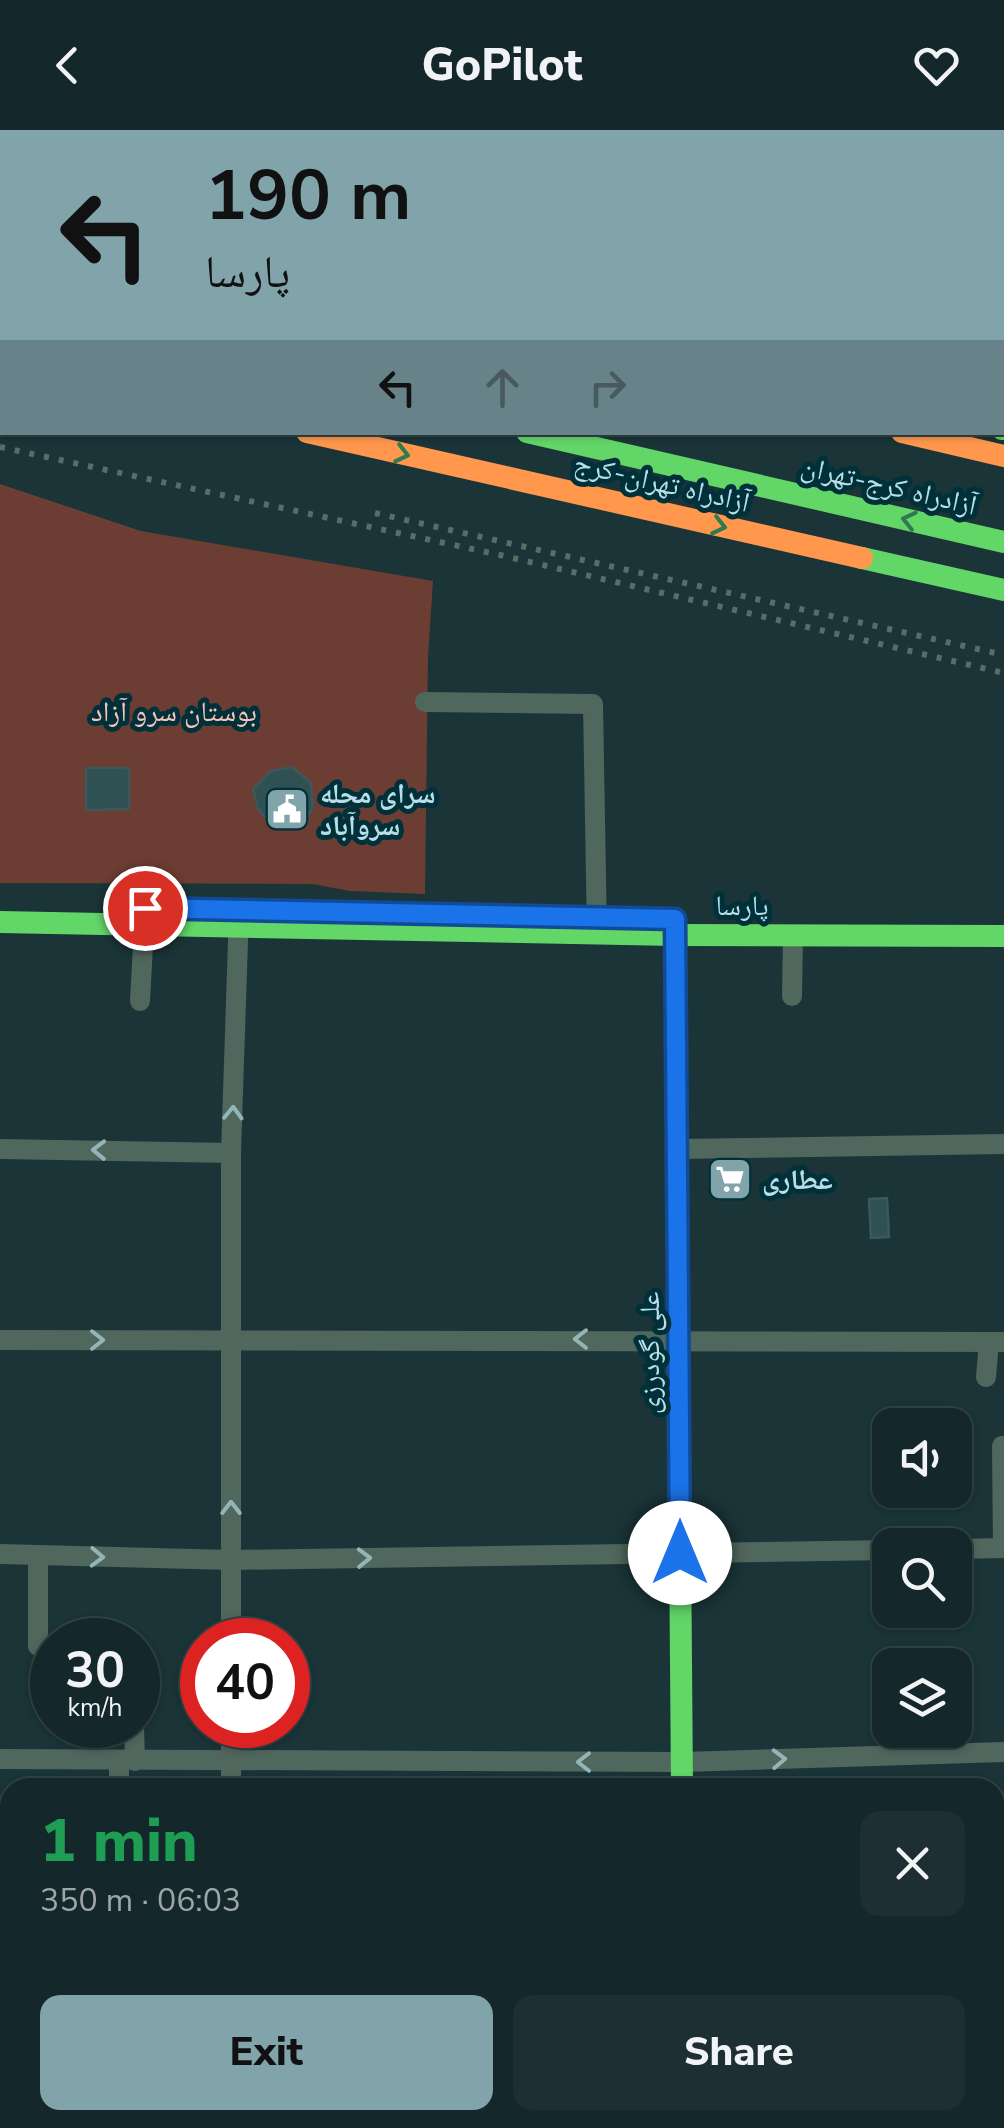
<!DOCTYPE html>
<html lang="en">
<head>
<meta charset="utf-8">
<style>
	:root { --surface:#14272a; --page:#1d2f32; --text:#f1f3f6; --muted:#9da5a8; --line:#334447; --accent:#81a3aa }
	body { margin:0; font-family:"Nunito Sans","Noto Naskh Arabic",sans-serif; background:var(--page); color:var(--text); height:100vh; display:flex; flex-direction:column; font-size:38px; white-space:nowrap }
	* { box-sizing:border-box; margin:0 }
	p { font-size:32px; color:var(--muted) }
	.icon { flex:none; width:55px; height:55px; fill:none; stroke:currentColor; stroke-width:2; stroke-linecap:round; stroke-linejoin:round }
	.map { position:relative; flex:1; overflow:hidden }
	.details { position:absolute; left:0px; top:1648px; width:1005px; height:352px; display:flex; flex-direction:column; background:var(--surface); border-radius:30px 30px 0 0; box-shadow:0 2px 8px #0004,0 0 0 2px var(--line) }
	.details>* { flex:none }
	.top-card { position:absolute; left:0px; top:0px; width:1005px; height:305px; box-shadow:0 2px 8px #0004,0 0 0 2px var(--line); background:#81a3aa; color:#111; overflow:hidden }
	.fabs { position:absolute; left:872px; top:1278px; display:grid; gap:20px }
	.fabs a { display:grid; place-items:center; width:100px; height:100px; border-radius:20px; background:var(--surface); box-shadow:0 2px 8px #0004,0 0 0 2px var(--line); font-size:50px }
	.speed { position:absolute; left:30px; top:1488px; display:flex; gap:20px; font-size:50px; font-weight:700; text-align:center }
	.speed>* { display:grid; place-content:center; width:130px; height:130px; border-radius:50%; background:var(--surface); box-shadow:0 2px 8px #0004,0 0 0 2px var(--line); line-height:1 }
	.speed small { font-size:25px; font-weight:400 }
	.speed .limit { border:15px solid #d22; background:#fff; color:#111 }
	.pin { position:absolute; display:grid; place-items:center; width:85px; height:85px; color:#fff; margin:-42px; border:5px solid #fff; border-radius:50%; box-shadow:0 2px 10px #0007 }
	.me { position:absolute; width:110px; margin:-55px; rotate:0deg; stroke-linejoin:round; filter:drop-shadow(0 0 8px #0008) }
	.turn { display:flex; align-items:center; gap:35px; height:210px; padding:0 40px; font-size:45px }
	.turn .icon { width:130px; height:130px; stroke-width:2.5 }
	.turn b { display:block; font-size:70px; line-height:85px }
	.lanes { display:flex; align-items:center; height:95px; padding:0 40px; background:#0003; justify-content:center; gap:50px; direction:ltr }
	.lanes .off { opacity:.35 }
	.round { display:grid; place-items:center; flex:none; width:105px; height:105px; border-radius:20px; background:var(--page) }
	.summary { display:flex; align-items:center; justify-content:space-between; height:170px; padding:0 40px }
	h1 { font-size:60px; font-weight:800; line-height:75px; color:#1e9e55 }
	.cta { display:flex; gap:20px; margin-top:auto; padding:20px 40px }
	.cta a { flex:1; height:115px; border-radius:20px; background:var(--accent); color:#111; font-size:40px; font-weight:800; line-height:115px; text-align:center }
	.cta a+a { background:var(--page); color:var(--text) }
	header { display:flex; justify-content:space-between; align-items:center; height:130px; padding:0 40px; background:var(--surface); font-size:45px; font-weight:800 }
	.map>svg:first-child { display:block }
	.green { fill:#6c3d32 }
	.building { fill:#305154; stroke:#3b595a; stroke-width:2.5 }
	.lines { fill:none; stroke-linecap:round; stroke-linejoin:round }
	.street { stroke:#50675d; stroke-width:20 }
	.fast { stroke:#63d668; stroke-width:22 }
	.slow { stroke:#ff974d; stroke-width:22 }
	.jam { stroke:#b3261e; stroke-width:22 }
	.rail { stroke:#586c68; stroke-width:6; stroke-dasharray:5 10; stroke-linecap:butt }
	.oneway { stroke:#2d7b4f }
	.oneway2 { stroke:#94b5b7 }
	.route-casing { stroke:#114b97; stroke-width:25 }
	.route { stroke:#1a73e8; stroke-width:18 }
	.labels { text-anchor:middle; stroke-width:10; stroke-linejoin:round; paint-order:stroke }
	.street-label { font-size:28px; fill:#b8dfe8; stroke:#00313a }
	.park-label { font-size:28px; fill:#fac3b7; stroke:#00313a }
	.poi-label { font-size:28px; font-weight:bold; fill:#b8dfe8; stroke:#00313a; text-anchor:start }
</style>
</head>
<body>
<header><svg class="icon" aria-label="back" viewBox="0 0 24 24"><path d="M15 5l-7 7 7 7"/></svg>GoPilot<svg class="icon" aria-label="heart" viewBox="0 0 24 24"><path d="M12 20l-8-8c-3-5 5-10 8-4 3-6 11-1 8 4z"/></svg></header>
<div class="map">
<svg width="1004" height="1998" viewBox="0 0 1004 1998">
	<rect width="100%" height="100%" fill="#1a3438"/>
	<polygon class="green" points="0,354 141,401 433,451 428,527 425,764 350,761 312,754 0,753"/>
	<g class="building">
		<polygon points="292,637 311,653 313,678 299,698 274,697 258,679 253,659 271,641"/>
		<polygon points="86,638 129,638 129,679 86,680"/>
		<polygon points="887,1068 889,1107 871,1108 869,1069"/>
	</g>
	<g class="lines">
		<g class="street">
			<polyline points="425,572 593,574 597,804"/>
			<polyline points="792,866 793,805"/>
			<polyline points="140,871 145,778"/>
			<polyline points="0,1019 231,1023"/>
			<polyline points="677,1019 1004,1014"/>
			<polyline points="0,1210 1004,1212"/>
			<polyline points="986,1247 989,1212"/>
			<polyline points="1002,1316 1003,1418"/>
			<polyline points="955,1419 1004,1418"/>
			<polyline points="0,1424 231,1430 890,1420"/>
			<polyline points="38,1425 38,1516"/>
			<polyline points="231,1510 231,1023 239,780"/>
			<polyline points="134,1595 135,1631"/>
			<polyline points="0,1629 682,1632 1004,1622"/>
			<polyline points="119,1630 119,1658"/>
			<polyline points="231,1658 231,1595"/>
			<polyline points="995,1844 1004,1844"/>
			<polyline points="0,1852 10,1852"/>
			<polyline points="0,1913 10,1940"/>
			<polyline points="29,1990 32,1998"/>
			<polyline points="174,1990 175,1998"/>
			<polyline points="545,1990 545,1998"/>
			<polyline points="231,1998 231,1990"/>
		</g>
		<g class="fast">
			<polyline points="0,126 2,127"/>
			<polyline points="0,184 2,185"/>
			<polyline points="0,233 2,233"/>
			<polyline points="1002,299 1004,299"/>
			<polyline points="527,302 1004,412"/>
			<polyline points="862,428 1004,460"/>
			<polyline points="675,789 682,1658"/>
			<polyline points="0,792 675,805 1004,806"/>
			<polyline points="685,1990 685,1998"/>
		</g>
		<g class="slow">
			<polyline points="48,0 50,2"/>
			<polyline points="1002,76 1004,76"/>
			<polyline points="307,302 862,428"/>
			<polyline points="902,302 1004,326"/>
		</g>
		<polyline class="jam" points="595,0 595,2"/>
		<g class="rail">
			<polyline points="0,317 500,425 1004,543"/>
			<polyline points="375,383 1004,525"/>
		</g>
	</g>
	<defs><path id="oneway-chevron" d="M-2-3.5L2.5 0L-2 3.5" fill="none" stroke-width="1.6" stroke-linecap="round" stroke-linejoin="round" transform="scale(2.5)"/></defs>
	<g class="oneway">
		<use href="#oneway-chevron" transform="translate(402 324) rotate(13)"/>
		<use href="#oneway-chevron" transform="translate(909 390) rotate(-167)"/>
		<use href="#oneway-chevron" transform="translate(719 396) rotate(13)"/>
	</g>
	<g class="oneway2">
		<use href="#oneway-chevron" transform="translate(233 983) rotate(-88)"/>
		<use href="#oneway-chevron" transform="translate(99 1020) rotate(-179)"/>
		<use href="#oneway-chevron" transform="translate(581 1209) rotate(180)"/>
		<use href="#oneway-chevron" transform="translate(97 1210)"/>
		<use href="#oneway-chevron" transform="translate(231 1378) rotate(-90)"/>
		<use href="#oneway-chevron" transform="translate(97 1427) rotate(2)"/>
		<use href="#oneway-chevron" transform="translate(364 1428) rotate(-1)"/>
		<use href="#oneway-chevron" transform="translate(779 1629) rotate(-2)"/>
		<use href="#oneway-chevron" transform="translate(584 1632) rotate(180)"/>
	</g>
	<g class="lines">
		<g class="route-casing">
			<polyline id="route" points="145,778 675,789 680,1423"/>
		</g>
		<use href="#route" class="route"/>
	</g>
	<defs>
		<g id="civic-square" transform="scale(2.25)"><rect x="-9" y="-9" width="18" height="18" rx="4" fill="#81a3aa" stroke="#00313a"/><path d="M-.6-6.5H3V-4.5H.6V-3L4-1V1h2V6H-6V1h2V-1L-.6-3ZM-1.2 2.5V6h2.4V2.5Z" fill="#fff"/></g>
		<g id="supermarket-square" transform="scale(2.25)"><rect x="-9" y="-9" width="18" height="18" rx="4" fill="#81a3aa" stroke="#00313a"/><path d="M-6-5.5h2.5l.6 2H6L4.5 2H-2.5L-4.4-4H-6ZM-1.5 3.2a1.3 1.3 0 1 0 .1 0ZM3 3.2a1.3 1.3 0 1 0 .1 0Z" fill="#fff"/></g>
	</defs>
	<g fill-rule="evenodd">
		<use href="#civic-square" x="287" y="679"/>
		<use href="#supermarket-square" x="730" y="1049"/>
	</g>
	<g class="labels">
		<g class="street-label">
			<text transform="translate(662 352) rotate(13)" y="10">آزادراه تهران-کرج</text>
			<text transform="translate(889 355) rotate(13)" y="10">آزادراه کرج-تهران</text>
			<text x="742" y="785">پارسا</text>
			<text transform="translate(649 1223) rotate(-90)" y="10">علی گودرزی</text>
		</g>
		<g class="park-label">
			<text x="174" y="591">بوستان سرو آزاد</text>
		</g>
		<g class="poi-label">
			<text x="320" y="673">سرای محله<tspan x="320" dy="32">سروآباد</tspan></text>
			<text x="762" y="1059">عطاری</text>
		</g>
	</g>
</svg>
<div class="fabs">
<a><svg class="icon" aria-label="sound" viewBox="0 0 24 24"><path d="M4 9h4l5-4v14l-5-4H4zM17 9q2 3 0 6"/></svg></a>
<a><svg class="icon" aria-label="search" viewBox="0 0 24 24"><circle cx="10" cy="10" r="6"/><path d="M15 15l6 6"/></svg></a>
<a><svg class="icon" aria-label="layers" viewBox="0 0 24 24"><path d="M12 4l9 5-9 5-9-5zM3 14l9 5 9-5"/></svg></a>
</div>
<div class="speed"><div>30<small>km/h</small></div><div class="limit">40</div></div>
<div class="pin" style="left:145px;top:778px;background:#d93025"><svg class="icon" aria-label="arrive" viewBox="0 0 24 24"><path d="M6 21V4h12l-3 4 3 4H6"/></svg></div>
<svg class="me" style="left:680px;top:1423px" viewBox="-20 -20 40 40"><circle r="19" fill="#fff"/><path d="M0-13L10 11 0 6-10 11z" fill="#1a73e8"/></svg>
<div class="top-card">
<div class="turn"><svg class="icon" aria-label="left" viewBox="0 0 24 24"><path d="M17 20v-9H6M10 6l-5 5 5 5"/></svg><div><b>190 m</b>پارسا</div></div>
<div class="lanes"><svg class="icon" aria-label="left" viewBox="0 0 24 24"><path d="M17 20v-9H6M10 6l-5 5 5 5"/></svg><svg class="icon off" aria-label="ahead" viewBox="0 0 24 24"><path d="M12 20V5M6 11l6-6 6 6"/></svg><svg class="icon off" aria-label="right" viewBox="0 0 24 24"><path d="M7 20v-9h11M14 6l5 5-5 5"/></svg></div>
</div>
<section class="details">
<div class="summary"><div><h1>1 min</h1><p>350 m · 06:03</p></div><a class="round"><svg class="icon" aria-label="close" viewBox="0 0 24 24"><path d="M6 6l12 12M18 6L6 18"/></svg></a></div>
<div class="cta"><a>Exit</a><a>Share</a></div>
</section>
</div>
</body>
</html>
